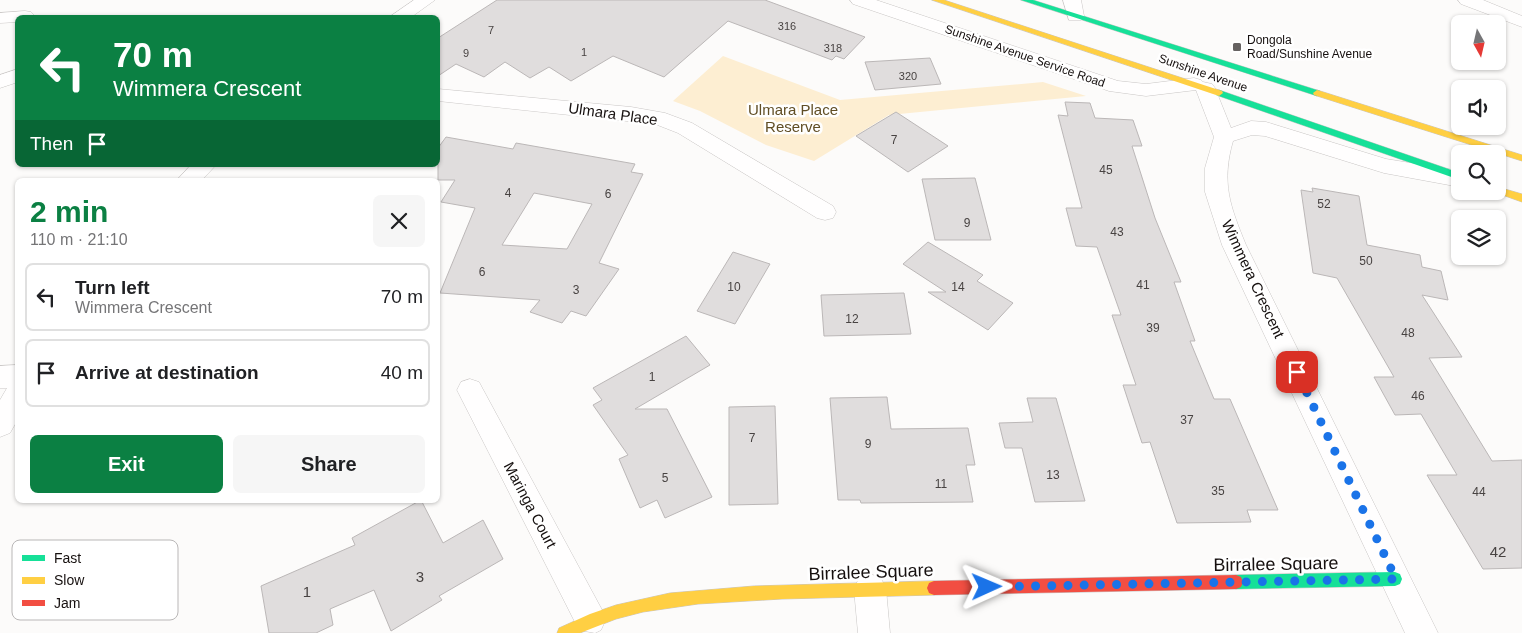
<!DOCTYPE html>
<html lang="en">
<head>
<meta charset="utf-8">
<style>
	:root { --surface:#fff; --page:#f6f6f6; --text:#202124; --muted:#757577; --line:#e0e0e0; --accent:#0b8043 }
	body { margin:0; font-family:Helvetica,sans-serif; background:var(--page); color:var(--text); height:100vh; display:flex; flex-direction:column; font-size:19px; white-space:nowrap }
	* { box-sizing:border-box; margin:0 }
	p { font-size:16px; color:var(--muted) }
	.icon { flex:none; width:28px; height:28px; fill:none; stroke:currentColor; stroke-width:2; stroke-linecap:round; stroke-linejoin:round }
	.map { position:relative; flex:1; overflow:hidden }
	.panel { position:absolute; left:15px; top:178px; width:425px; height:325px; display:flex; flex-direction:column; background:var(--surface); border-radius:8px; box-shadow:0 1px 4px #0004 }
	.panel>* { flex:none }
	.banner { position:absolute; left:15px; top:15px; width:425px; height:152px; border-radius:8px; box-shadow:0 1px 4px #0004; background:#0b8043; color:#fff; overflow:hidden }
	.needle { width:32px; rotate:172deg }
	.buttons { position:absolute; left:1451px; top:15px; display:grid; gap:10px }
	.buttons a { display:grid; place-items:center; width:55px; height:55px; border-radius:8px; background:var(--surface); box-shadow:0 1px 4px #0004; font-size:25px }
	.pin { position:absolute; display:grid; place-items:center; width:42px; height:42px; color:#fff; margin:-21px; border-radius:10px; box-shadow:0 2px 8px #0006 }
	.me { position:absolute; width:55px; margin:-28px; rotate:89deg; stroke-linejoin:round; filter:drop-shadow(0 0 4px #0008) }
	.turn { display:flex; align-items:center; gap:18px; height:105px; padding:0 15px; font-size:22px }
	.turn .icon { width:65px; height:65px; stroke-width:2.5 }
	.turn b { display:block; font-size:35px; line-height:42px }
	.then { display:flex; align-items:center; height:48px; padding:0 15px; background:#0003; gap:10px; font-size:19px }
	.round { display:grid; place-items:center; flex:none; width:52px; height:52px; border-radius:8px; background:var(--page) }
	.headline { display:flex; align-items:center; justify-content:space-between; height:85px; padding:0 15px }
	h1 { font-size:30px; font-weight:600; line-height:38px; color:var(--accent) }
	.cta { display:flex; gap:10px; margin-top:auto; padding:10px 15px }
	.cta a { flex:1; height:58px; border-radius:8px; background:var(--accent); color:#fff; font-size:20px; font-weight:600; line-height:58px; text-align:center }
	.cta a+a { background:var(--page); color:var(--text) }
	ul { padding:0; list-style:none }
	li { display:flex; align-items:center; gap:15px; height:68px; margin:0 10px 8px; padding:0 5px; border:2px solid var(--line); border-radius:8px }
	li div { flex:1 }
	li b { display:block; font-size:19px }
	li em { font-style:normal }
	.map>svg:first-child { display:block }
	.green { fill:#fdeed2 }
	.building { fill:#e0dddd; stroke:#bbb7b7; fill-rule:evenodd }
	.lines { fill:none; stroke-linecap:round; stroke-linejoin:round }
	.street-casing { stroke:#c9c6c5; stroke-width:1 }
	.fast-casing { stroke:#c9c6c5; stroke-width:1 }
	.slow-casing { stroke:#c9c6c5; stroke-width:1 }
	.jam-casing { stroke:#c9c6c5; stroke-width:1 }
	.street { fill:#fffefe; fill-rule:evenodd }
	.fast { fill:#16e098; fill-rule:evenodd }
	.slow { fill:#ffcf43; fill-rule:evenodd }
	.jam { fill:#f24e42; fill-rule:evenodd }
	.route { stroke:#1a73e8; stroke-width:9; stroke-dasharray:0 16.2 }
	.poi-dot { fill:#666261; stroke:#fff; stroke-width:2 }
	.labels { text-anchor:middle; stroke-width:5; stroke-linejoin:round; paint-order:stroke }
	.far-number-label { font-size:11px; fill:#484342 }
	.far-poi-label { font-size:12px; fill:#16100f; stroke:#fff; text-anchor:start }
	.far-street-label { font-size:12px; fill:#16100f; stroke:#fff }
	.number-label { font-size:12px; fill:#484342 }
	.park-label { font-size:15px; fill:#604e25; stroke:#fff }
	.street-label { font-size:15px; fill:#16100f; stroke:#fff }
	.near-number-label { font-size:15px; fill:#484342 }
	.near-street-label { font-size:18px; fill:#16100f; stroke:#fff }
	.key { fill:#fff; stroke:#b9b7b7; stroke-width:1 }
	.key-label { font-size:14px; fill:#16100f }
</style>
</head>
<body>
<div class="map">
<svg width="1522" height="633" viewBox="0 0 1522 633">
	<rect width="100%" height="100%" fill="#fcfbfa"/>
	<polygon class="green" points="723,56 840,100 1043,82 1086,96 889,115 814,161 766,145 700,111 673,101"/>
	<g class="building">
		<polygon points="497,0 765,0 865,37 844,59 836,56 832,60 728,21 664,77 613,56 571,81 549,67 530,78 505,62 484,77 456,64 438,76 438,38"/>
		<polygon points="930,58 941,84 875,90 865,62"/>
		<polygon points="1065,102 1090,103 1095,118 1133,120 1142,146 1132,146 1155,218 1181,282 1174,282 1195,341 1190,341 1214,399 1230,399 1278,510 1247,510 1251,522 1177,523 1150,442 1142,443 1123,385 1136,385 1112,315 1121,315 1097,247 1076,246 1066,208 1082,208 1058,115 1068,116"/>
		<polygon points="896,112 948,146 908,172 856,136"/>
		<path d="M446 137 513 149 516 143 635 164 631 172 643 174 599 263 619 269 586 316 571 311 562 323 530 312 540 300 440 293 475 208 441 202 455 180H438V148ZM534 193 592 204 567 249 502 245Z"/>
		<polygon points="975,178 991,240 935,240 922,179"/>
		<polygon points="1312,188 1359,196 1367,245 1420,255 1422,267 1441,271 1448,300 1422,295 1462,357 1429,358 1492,461 1522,460 1522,568 1483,569 1427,475 1457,475 1421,414 1395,415 1374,377 1394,377 1337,278 1313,273 1301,190 1313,192"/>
		<polygon points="928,242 983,275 977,281 1013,303 988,330 928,292 946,292 903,264"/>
		<polygon points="733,252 770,264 735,324 697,311"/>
		<polygon points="904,293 911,334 824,336 821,295"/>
		<polygon points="686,336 710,365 635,409 667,409 712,497 665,518 657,500 640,508 619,459 628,455 593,405 602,400 593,388"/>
		<polygon points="887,397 891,429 968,428 975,465 966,465 973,502 861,503 860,500 838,500 830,398"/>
		<polygon points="1027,398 1056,398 1085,501 1035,502 1022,448 1005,448 999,423 1033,422"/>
		<polygon points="775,406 778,504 729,505 729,407"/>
		<polygon points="421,500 443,543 483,520 503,559 439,596 442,600 391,631 374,590 330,609 333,625 316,633 269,633 261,586 355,545 352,538"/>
	</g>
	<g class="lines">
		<g class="street-casing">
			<g id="street">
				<polygon points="414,0 435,0 410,18 388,18"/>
				<path d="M850 0H876L1118 81 1146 84 1194 78 1201 80 1203 82 1212 84 1215 88 1231 128 1251 121 1266 122 1386 159 1460 171V187L1384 173 1265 136 1252 135 1233 141C1221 183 1230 206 1246 245L1438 633H1405L1222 245 1205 192V168L1214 137 1196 90 1146 96 1109 91 853 4Z"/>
				<polygon points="1063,0 1081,0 1084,16 1081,20 1069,20"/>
				<polygon points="1458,0 1483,0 1522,16 1522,27 1461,4"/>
				<polygon points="25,11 31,12 37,18 18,18 18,22 0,23 0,13"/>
				<polygon points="18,69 18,82 0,88 0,75"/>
				<polygon points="438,89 631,107 665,113 692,123 833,206 836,212 833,218 825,220 817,218 678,133 655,124 438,101"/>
				<polygon points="191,165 216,165 202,180 177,180"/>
				<polygon points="18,365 18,419 10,433 0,437 0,400 7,388 0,388 0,366"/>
				<polygon points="470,379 479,382 601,608 606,619 601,630 595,633 579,630 457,390 461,382"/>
				<polygon points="870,574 881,578 886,589 890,633 858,633 854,589 859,578"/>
			</g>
		</g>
		<g class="fast-casing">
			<g id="fast">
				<polygon points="1021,0 1033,0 1320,91 1321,93 1317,96 1314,95"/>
				<polygon points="1219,90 1460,173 1460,180 1216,95 1216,91"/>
				<polygon points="1395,572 1400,574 1402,579 1400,584 1395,586 1236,589 1231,587 1229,582 1231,577 1236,575"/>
			</g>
		</g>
		<g class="slow-casing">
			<g id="slow">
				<polygon points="932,0 944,0 1222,91 1223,93 1219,96 1216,95"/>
				<polygon points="1317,90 1522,155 1522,161 1314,95 1313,93"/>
				<polygon points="1498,187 1522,194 1522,202 1494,192 1498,191"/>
				<polygon points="934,581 939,583 941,588 939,593 934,595 782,599 698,604 643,612 616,619 580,633 557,633 559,628 590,614 616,605 670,593 754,586"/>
			</g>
		</g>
		<g class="jam-casing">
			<polygon id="jam" points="1236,575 1241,577 1243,582 1241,587 1236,589 934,595 929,593 927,588 929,583 934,581"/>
		</g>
		<use href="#street" class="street"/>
		<use href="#fast" class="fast"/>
		<use href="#slow" class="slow"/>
		<use href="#jam" class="jam"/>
	</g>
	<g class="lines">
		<polyline class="route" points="987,587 1396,579 1297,372"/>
	</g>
	<rect class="poi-dot" x="1232" y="42" width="10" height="10" rx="2.5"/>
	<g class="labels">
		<g class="far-number-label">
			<text x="787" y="30">316</text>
			<text x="491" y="34">7</text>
			<text x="833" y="52">318</text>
			<text x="584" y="56">1</text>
			<text x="466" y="57">9</text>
			<text x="908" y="80">320</text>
		</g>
		<g class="far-poi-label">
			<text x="1247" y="44">Dongola<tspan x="1247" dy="14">Road/Sunshine Avenue</tspan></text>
		</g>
		<g class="far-street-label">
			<text transform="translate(1025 56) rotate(19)" y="4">Sunshine Avenue Service Road</text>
			<text transform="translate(1203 73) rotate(19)" y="4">Sunshine Avenue</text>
		</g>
		<g class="number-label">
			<text x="894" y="144">7</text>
			<text x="1106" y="174">45</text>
			<text x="508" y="197">4</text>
			<text x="608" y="198">6</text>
			<text x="1324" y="208">52</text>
			<text x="967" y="227">9</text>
			<text x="1117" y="236">43</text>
			<text x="1366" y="265">50</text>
			<text x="482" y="276">6</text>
			<text x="1143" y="289">41</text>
			<text x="734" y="291">10</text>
			<text x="958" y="291">14</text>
			<text x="576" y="294">3</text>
			<text x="852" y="323">12</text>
			<text x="1153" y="332">39</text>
			<text x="1408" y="337">48</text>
			<text x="652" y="381">1</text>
			<text x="1418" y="400">46</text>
			<text x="1187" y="424">37</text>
			<text x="752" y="442">7</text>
			<text x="868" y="448">9</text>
			<text x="1053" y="479">13</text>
			<text x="665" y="482">5</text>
			<text x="941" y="488">11</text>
			<text x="1218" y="495">35</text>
			<text x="1479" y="496">44</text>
		</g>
		<g class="park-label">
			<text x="793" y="115">Ulmara Place<tspan x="793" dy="17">Reserve</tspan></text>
		</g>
		<g class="street-label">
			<text transform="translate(613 114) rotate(8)" y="5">Ulmara Place</text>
			<text transform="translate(1253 279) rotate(65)" y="5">Wimmera Crescent</text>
			<text transform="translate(530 505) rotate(62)" y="5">Maringa Court</text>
		</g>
		<g class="near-number-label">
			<text x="1498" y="557">42</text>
			<text x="420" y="582">3</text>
			<text x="307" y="597">1</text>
		</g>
		<g class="near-street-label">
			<text transform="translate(1276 564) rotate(-1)" y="6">Birralee Square</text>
			<text transform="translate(871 572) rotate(-2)" y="6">Birralee Square</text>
		</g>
	</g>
	<rect x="12" y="540" width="166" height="80" rx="8" class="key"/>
	<rect x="22" y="555" width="23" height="6" fill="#16e098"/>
	<rect x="22" y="577" width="23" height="7" fill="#ffcf43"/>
	<rect x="22" y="600" width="23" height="6" fill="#f24e42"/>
	<g class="key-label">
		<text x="54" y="563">Fast</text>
		<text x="54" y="585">Slow</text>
		<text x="54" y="608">Jam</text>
	</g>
</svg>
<div class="buttons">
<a><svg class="needle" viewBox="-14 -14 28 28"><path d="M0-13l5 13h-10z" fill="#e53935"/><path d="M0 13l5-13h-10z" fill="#757577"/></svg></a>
<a><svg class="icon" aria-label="sound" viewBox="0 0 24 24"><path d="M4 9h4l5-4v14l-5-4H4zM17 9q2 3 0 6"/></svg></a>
<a><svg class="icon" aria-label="search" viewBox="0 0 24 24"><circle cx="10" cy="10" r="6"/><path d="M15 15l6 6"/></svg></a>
<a><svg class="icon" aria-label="layers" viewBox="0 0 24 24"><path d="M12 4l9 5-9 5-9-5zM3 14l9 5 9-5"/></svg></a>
</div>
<div class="pin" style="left:1297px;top:372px;background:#d93025"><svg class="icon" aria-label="arrive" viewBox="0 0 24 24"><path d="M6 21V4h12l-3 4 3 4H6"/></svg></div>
<svg class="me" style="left:987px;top:587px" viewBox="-20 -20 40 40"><path d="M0-17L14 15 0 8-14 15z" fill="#1a73e8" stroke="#fff" stroke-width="4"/></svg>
<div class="banner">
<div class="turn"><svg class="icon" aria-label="left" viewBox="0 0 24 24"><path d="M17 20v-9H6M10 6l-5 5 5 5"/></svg><div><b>70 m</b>Wimmera Crescent</div></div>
<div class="then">Then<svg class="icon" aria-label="arrive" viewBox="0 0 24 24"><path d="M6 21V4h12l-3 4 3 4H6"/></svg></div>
</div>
<section class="panel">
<div class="headline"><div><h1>2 min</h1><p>110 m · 21:10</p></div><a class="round"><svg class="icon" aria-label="close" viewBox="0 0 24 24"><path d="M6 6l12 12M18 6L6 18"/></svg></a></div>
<ul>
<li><svg class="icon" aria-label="left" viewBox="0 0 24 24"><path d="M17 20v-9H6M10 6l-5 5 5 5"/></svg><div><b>Turn left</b><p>Wimmera Crescent</p></div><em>70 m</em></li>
<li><svg class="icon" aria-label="arrive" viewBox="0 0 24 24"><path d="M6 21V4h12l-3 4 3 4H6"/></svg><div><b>Arrive at destination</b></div><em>40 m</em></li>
</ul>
<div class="cta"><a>Exit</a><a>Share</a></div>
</section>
</div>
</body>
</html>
